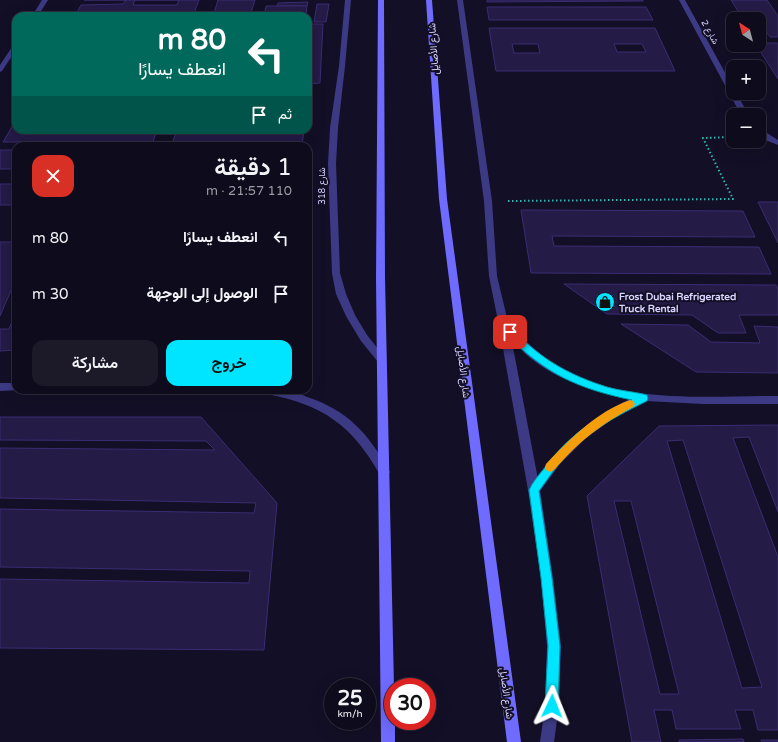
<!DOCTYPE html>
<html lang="ar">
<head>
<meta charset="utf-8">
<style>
	:root { --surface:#0e0b1c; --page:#1c1929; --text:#f1f3f6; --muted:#9b9ba3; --line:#2e2b3b; --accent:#00e5ff }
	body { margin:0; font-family:"Varela Round",Vazirmatn,sans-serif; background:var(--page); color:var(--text); direction:rtl; height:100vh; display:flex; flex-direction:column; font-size:15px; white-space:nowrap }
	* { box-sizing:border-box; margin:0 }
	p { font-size:13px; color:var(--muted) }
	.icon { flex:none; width:22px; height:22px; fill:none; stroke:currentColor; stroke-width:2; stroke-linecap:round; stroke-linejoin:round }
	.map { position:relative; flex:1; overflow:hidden; direction:ltr }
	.panel { position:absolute; left:12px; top:142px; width:300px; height:252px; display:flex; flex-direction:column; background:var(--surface); border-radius:12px; box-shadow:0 4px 16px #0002,0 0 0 1px var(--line); direction:rtl }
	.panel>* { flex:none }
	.hud { position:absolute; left:12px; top:12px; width:300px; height:122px; border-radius:12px; box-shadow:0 4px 16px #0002,0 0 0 1px var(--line); direction:rtl; background:#00695c; color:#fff; overflow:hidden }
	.needle { width:26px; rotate:324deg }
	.controls { position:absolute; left:726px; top:12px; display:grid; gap:8px }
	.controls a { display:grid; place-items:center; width:40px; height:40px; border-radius:8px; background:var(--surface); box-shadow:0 4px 16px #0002,0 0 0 1px var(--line); font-size:20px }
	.speed { position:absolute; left:324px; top:678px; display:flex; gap:8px; font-size:20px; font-weight:700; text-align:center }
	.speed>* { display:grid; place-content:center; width:52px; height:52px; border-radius:50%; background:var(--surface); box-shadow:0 4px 16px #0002,0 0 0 1px var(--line); line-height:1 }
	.speed small { font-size:10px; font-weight:400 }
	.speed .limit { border:6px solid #d22; background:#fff; color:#111 }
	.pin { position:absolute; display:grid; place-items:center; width:34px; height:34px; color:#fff; margin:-17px; border-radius:8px; box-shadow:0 2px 6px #0006 }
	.me { position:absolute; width:44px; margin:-22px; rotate:2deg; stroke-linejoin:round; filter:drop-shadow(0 0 3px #0008) }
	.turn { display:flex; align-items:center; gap:14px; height:84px; padding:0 20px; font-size:18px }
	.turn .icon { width:52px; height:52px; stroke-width:2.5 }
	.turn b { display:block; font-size:28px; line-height:34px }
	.then { display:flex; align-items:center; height:38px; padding:0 20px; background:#0003; gap:8px; font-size:15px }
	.round { display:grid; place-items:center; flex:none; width:42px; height:42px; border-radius:12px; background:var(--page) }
	.overview { display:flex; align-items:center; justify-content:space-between; height:68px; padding:0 20px }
	h1 { font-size:24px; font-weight:600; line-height:30px }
	.action { display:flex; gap:8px; margin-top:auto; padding:8px 20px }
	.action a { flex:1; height:46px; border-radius:12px; background:var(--accent); color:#111; font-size:16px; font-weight:600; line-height:46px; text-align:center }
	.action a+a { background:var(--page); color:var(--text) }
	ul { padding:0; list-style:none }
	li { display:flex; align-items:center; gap:12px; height:56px; padding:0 20px }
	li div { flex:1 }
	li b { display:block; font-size:15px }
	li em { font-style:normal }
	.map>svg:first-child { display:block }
	.building { fill:#241b47; stroke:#3b2d73; fill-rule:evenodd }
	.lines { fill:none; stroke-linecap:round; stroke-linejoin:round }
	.path { stroke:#2fb8b0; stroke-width:2; stroke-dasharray:1.5 2.5; stroke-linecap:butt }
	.lane { fill:#3d3a85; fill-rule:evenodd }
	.street { fill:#3d3a85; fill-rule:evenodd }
	.secondary { fill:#6f6bff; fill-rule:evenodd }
	.route { fill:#00e5ff; stroke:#0095a6 }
	.slow { fill:#f59e0b }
	.labels { text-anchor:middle; stroke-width:4; stroke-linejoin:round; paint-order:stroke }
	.far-street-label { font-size:9px; fill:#d9d4ff; stroke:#130f26 }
	.street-label { font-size:10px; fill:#d9d4ff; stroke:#130f26 }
	.poi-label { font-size:10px; font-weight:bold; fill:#d9d4ff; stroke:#130f26; text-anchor:start }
</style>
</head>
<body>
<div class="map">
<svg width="778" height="742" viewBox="0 0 778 742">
	<rect width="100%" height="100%" fill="#130f26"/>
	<g class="building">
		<path d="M84 0H199L193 16H75L81 5 123 4 126 0ZM135 0H179L177 5H133Z"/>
		<polygon points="218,0 255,0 250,16 213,16"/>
		<polygon points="487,0 643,0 643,1 487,2"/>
		<polygon points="731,0 767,0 778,16 778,37 770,37 763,28 759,28 759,19 743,19"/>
		<polygon points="308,2 307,6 277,6 278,3"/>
		<polygon points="317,4 329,4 326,22 314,22"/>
		<polygon points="266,6 307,6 306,16 264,16"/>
		<polygon points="487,7 646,7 653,20 489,20"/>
		<polygon points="308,24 323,24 320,83 308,84"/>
		<path d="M489 28H655L675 71H496ZM512 44H538L540 53H514ZM614 44H642L646 52H617Z"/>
		<polygon points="759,43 778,43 778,79 756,45 759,45"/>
		<polygon points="16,120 16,130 157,130 153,142 3,142"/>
		<polygon points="177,130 304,130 302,146 282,146 282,144 249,144 248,146 228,146 229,143 195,143 195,146 171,146"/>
		<rect x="0" y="150" width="16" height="19"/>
		<rect x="0" y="184" width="16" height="21"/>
		<polygon points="758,202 778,202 778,243"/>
		<polygon points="521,210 743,211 755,237 552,236 554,246 759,247 771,274 531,273"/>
		<polygon points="0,242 16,242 16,279 0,316"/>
		<polygon points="564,284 776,285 778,289 778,315 739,315 746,333 718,333 692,315 607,314"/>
		<polygon points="16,312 16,350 0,351 0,329 9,329"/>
		<polygon points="621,324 688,325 711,342 760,343 754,326 778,327 778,373 696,372"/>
		<polygon points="0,417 201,417 277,503 264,650 0,648 0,579 249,583 250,571 0,567 0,509 254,513 256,503 0,498 0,448 215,450 206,441 0,440"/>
		<path d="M778 425V512L749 437 733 438 778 557V730H758L753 710H735L741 729H676L672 710H654L661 742H632L587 496 659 426ZM683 440 762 687 742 688 667 441ZM614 501H631L679 694H660Z"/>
		<polygon points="743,739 744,742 679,742 679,740"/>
		<polygon points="761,740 778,740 778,742 762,742"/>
	</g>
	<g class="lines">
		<polyline class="path" points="508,201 733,199 703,138 733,137"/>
		<g class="lane">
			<polygon points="42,0 48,0 38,16 32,16"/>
			<polygon points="679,0 685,0 733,87 733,93 736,93 749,115 741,115"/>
			<polygon points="16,43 16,50 2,71 0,72 0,65 14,44"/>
			<polygon points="759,128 778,140 778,145 763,139 759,134"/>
			<path d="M504 322 507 323C526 341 543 359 566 371 627 404 711 396 778 396V404H703L646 401 614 418 585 439 560 464 538 494 534 495 530 494 528 490 530 486C557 449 588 419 630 399 594 391 558 381 529 357 519 349 510 338 501 329L499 326 501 323Z"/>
			<polygon points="0,383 16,383 16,390 19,390 0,391"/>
			<path d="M262 390C270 390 279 389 287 390 294 391 301 394 307 397 347 410 368 433 388 469L390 472 388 475 384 477 380 475C352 425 323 405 267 394L263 393Z"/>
		</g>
		<g class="street">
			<polygon points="345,0 351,0 345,66 338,128 336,164 340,273 346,294 355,315 367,335 386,359 384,362 378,362 361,341 346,316 336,294 332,273 328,164 330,128 339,66"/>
			<polygon points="457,0 463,0 492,201 497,276 509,326 540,490 553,578 561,646 559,706 554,742 540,742 545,706 547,646 541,578 528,490 499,326 489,276 484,201"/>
		</g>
		<g class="secondary">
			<polygon points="378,0 384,0 385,278 394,687 393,721 395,721 395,742 381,742 376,278"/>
			<polygon points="426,0 432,0 447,199 521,742 507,742 439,199"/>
		</g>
	</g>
	<path class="route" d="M510 329 513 330C539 357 565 373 601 385 614 390 629 391 643 394L647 395 648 398 647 401C616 416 586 432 563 459 554 469 547 480 539 491L552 578 560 646 558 706 556 711 552 712 547 711 545 706 548 646 541 578 529 490C532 483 538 476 543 470 568 436 594 418 632 400 579 389 545 374 507 335L505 332Z"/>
	<path class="slow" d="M630 400 633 401 635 404 633 407C598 426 580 441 554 470L550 472 546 470 545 467 546 464C570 439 596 412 630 400Z"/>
	<defs>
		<g id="shop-disc" transform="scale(1)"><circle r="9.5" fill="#00e5ff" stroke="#130f26"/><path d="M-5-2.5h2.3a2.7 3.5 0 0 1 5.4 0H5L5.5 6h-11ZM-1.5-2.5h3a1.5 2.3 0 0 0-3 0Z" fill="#111"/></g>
	</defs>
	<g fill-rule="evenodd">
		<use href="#shop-disc" x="605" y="302"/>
	</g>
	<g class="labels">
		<g class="far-street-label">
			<text transform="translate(710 32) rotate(61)" y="3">شارع 2</text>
			<text transform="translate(322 186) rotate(-90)" y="3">شارع 318</text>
		</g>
		<g class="street-label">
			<text transform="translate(433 49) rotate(-94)" y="4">شارع الأصايل</text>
			<text transform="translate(464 372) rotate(83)" y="4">شارع الأصايل</text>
			<text transform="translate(507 693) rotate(82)" y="4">شارع الأصايل</text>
		</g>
		<g class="poi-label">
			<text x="619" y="300">Frost Dubai Refrigerated<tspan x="619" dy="12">Truck Rental</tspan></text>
		</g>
	</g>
</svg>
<div class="controls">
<a><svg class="needle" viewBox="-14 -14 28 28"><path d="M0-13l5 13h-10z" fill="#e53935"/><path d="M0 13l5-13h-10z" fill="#9b9ba3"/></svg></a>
<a>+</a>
<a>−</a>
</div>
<div class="speed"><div>25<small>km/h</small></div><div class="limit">30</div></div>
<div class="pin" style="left:510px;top:332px;background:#d93025"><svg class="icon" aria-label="arrive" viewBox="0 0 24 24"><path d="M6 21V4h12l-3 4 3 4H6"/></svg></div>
<svg class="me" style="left:552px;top:706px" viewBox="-20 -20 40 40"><path d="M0-17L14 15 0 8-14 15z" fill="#00e5ff" stroke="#fff" stroke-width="4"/></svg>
<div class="hud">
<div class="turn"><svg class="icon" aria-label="left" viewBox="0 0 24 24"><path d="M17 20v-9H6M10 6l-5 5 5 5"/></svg><div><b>80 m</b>انعطف يسارًا</div></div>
<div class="then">ثم<svg class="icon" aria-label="arrive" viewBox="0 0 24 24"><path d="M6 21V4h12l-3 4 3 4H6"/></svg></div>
</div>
<section class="panel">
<div class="overview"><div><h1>1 دقيقة</h1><p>110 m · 21:57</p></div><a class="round" style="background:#d93025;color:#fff"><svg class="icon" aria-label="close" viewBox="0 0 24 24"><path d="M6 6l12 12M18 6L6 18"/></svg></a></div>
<ul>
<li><svg class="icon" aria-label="left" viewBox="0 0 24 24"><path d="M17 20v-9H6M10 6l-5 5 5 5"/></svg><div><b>انعطف يسارًا</b></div><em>80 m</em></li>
<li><svg class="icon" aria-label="arrive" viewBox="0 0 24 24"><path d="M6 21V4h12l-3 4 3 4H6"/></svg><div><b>الوصول إلى الوجهة</b></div><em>30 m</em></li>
</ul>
<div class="action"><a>خروج</a><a>مشاركة</a></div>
</section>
</div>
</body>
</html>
